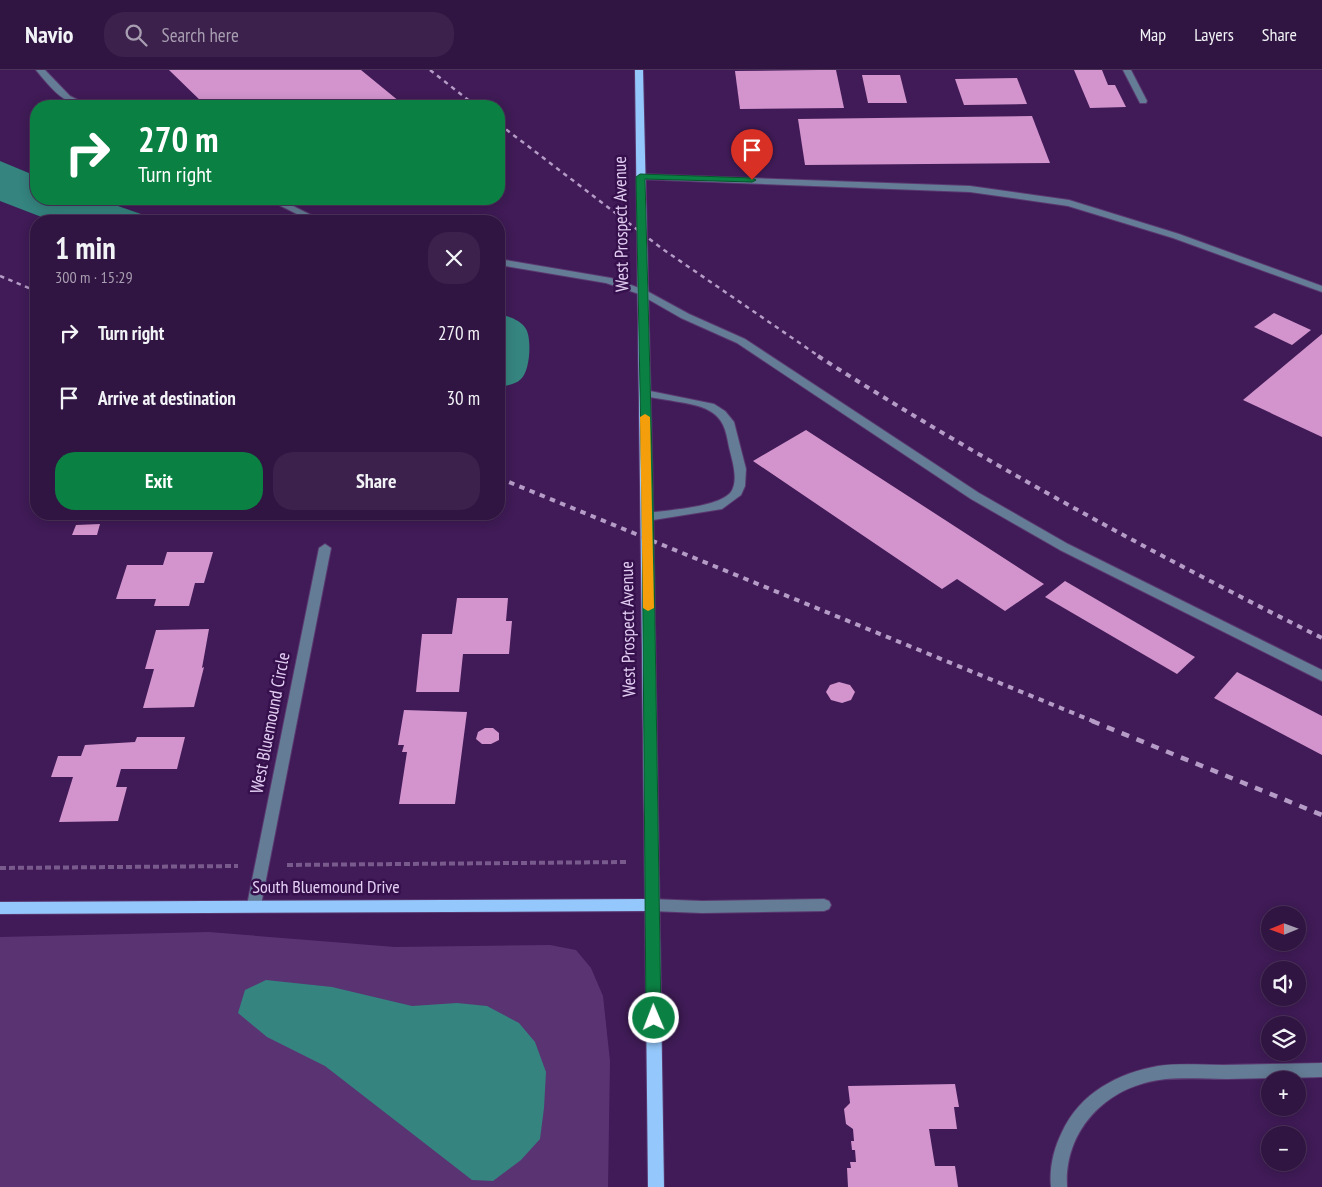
<!DOCTYPE html>
<html lang="en">
<head>
<meta charset="utf-8">
<style>
	:root { --surface:#301441; --page:#3c214c; --text:#f1f3f6; --muted:#a89eb1; --line:#4b335a; --accent:#0b8043 }
	body { margin:0; font-family:"PT Sans Narrow",sans-serif; background:var(--page); color:var(--text); height:100vh; display:flex; flex-direction:column; font-size:19px; white-space:nowrap }
	* { box-sizing:border-box; margin:0 }
	p { font-size:16px; color:var(--muted) }
	.icon { flex:none; width:28px; height:28px; fill:none; stroke:currentColor; stroke-width:2; stroke-linecap:round; stroke-linejoin:round }
	.map { position:relative; flex:1; overflow:hidden }
	.drawer { position:absolute; left:30px; top:145px; width:475px; height:305px; display:flex; flex-direction:column; background:var(--surface); border-radius:20px; box-shadow:0 2px 12px #0003,0 0 0 1px var(--line) }
	.drawer>* { flex:none }
	.top-card { position:absolute; left:30px; top:30px; width:475px; height:105px; border-radius:20px; box-shadow:0 2px 12px #0003,0 0 0 1px var(--line); background:#0b8043; color:#fff; overflow:hidden }
	.needle { width:32px; rotate:269deg }
	.tools { position:absolute; left:1261px; top:836px; display:grid; gap:10px }
	.tools a { display:grid; place-items:center; width:45px; height:45px; border-radius:50%; background:var(--surface); box-shadow:0 2px 12px #0003,0 0 0 1px var(--line); font-size:25px }
	.pin { position:absolute; display:grid; place-items:center; width:42px; height:42px; color:#fff; margin:-51px -21px; border-radius:50% 50% 50% 0; rotate:-45deg; box-shadow:0 0 5px #0007 }
	.pin .icon { rotate:45deg }
	.me { position:absolute; width:55px; margin:-28px; rotate:359deg; stroke-linejoin:round; filter:drop-shadow(0 0 4px #0008) }
	.turn { display:flex; align-items:center; gap:18px; height:105px; padding:0 25px; font-size:22px }
	.turn .icon { width:65px; height:65px; stroke-width:2.5 }
	.turn b { display:block; font-size:35px; line-height:42px }
	.round { display:grid; place-items:center; flex:none; width:52px; height:52px; border-radius:20px; background:var(--page) }
	.head { display:flex; align-items:center; justify-content:space-between; height:85px; padding:0 25px }
	h1 { font-size:30px; font-weight:600; line-height:38px }
	.primary-button { display:flex; gap:10px; margin-top:auto; padding:10px 25px }
	.primary-button a { flex:1; height:58px; border-radius:20px; background:var(--accent); color:#fff; font-size:20px; font-weight:600; line-height:58px; text-align:center }
	.primary-button a+a { background:var(--page); color:var(--text) }
	ul { padding:0; list-style:none }
	li { display:flex; align-items:center; gap:15px; height:65px; padding:0 25px }
	li div { flex:1 }
	li b { display:block; font-size:19px }
	li em { font-style:normal }
	header { display:flex; align-items:center; gap:30px; box-sizing:border-box; height:70px; padding:0 25px; background:var(--surface); border-bottom:1px solid var(--line) }
	header strong { font-size:24px }
	nav { display:flex; gap:28px; margin-inline-start:auto; font-size:18px }
	.search { width:350px; height:45px; background:var(--page); display:flex; align-items:center; gap:12px; box-sizing:border-box; padding:0 18px; border-radius:20px; color:var(--muted); font-size:19px }
	.map>svg:first-child { display:block }
	.green { fill:#5a3373 }
	.water { fill:#35847f }
	.building { fill:#d394cd }
	.lines { fill:none; stroke-linecap:round; stroke-linejoin:round }
	.minor-casing { stroke:#5a3870; stroke-width:2 }
	.major-casing { stroke:#5a3870; stroke-width:2 }
	.path { stroke:#795a8d; stroke-width:4; stroke-dasharray:6 3; stroke-linecap:butt }
	.minor { fill:#647c95; fill-rule:evenodd }
	.major { fill:#94c7fb; fill-rule:evenodd }
	.rail-far2 { stroke:#b59cc7; stroke-width:2.5; stroke-dasharray:4.5 4.5; stroke-linecap:butt }
	.rail-far1 { stroke:#b59cc7; stroke-width:4; stroke-dasharray:5.5 5.5; stroke-linecap:butt }
	.rail { stroke:#b59cc7; stroke-width:4.5; stroke-dasharray:8 8; stroke-linecap:butt }
	.route { fill:#0b8043; stroke:#07532c }
	.slow { fill:#f59e0b }
	.labels { text-anchor:middle; stroke-width:5; stroke-linejoin:round; paint-order:stroke }
	.street-label { font-size:18px; fill:#e3cff3; stroke:#36104c }
</style>
</head>
<body>
<header>
<strong>Navio</strong>
<div class="search"><svg class="icon" aria-label="search" viewBox="0 0 24 24"><circle cx="10" cy="10" r="6"/><path d="M15 15l6 6"/></svg>Search here</div>
<nav><a>Map</a><a>Layers</a><a>Share</a></nav>
</header>
<div class="map">
<svg width="1322" height="1117" viewBox="0 0 1322 1117">
	<rect width="100%" height="100%" fill="#401b57"/>
	<polygon class="green" points="209,862 395,877 550,875 576,880 591,898 603,926 610,991 608,1117 0,1117 0,867"/>
	<g class="water">
		<polygon points="0,91 36,106 36,129 98,129 161,151 52,151 0,131"/>
		<path d="M499 244C508 246 521 250 526 259 532 269 530 301 521 309 515 315 507 315 499 317Z"/>
		<polygon points="266,910 332,917 412,936 457,933 487,936 519,953 535,972 546,1002 544,1038 540,1069 521,1090 493,1111 472,1110 325,996 267,967 238,943 245,920"/>
	</g>
	<g class="building">
		<polygon points="169,0 361,0 405,36 196,36 204,34"/>
		<polygon points="819,0 836,0 844,38 740,39 735,1"/>
		<polygon points="1074,0 1102,0 1108,15 1115,15 1126,37 1090,38"/>
		<polygon points="862,5 900,5 907,33 868,33"/>
		<polygon points="1017,8 1027,34 964,35 955,9"/>
		<polygon points="1032,46 1050,93 805,95 798,49"/>
		<polygon points="1274,243 1311,260 1292,275 1254,257"/>
		<polygon points="1322,264 1322,367 1243,330"/>
		<polygon points="806,360 1044,514 1005,541 957,509 942,519 753,391"/>
		<polygon points="100,454 97,465 72,465 76,455"/>
		<polygon points="167,482 213,482 204,513 195,513 189,536 154,536 156,529 116,529 127,495 163,495"/>
		<polygon points="1065,511 1195,587 1177,604 1045,527"/>
		<polygon points="457,528 508,528 506,551 512,551 509,584 463,584 459,622 416,622 422,564 452,564"/>
		<polygon points="209,559 202,598 204,597 194,637 143,638 154,599 145,599 156,560"/>
		<polygon points="1237,602 1322,646 1322,685 1214,628"/>
		<polygon points="839,612 850,615 855,622 851,630 842,633 831,630 826,622 830,615"/>
		<polygon points="404,640 467,642 455,734 399,734 407,682 402,682 404,675 398,675"/>
		<polygon points="485,658 493,658 499,663 499,670 491,674 482,674 476,669 478,662"/>
		<polygon points="137,667 185,667 177,699 121,699 116,717 127,717 118,751 59,752 73,707 51,707 58,686 81,686 85,675 135,672"/>
		<polygon points="955,1014 959,1037 954,1037 957,1059 929,1059 935,1096 955,1096 958,1117 848,1117 847,1098 851,1098 850,1092 856,1092 855,1080 852,1080 851,1071 854,1071 853,1059 846,1054 844,1039 850,1033 848,1016"/>
	</g>
	<g class="lines">
		<g class="minor-casing">
			<g id="minor">
				<path d="M36 0H45L70 26 90 36C66 38 50 17 36 0Z"/>
				<polygon points="1123,0 1131,0 1147,31 1146,33 1140,33"/>
				<polygon points="640,104 970,116 1069,130 1179,164 1322,216 1322,222 1173,168 1068,136 970,122 637,109 637,105"/>
				<polygon points="267,129 279,129 323,151 311,151"/>
				<polygon points="499,189 611,208 645,220 689,244 745,269 979,423 1068,474 1322,600 1322,611 1060,480 971,429 737,273 681,248 639,224 606,213 499,195"/>
				<path d="M645 320 714 334 725 341 734 352 746 399 745 416 741 425 722 439 647 451 643 450 641 447 647 443C667 440 718 438 731 422 739 410 732 390 729 377 726 361 724 348 708 340 695 332 658 330 641 325L640 323 641 321Z"/>
				<polygon points="325,474 331,478 261,835 259,839 254,841 249,839 247,835 319,478"/>
				<polygon points="651,829 702,831 824,829 829,831 831,835 829,839 824,841 702,843 651,841 646,839 644,835 646,831"/>
				<path d="M1322 993V1007C1290 1008 1259 1008 1227 1009 1205 1009 1181 1007 1159 1010 1105 1018 1064 1061 1067 1117H1051C1049 1098 1054 1078 1062 1062 1080 1023 1118 1003 1158 996 1179 993 1202 995 1223 995 1256 994 1289 994 1322 993Z"/>
			</g>
		</g>
		<g class="major-casing">
			<polygon id="major" points="635,0 643,0 653,427 664,1117 648,1117 645,841 0,844 0,832 645,829"/>
		</g>
		<g class="path">
			<polyline points="287,795 628,792"/>
			<polyline points="0,798 238,796"/>
		</g>
		<use href="#minor" class="minor"/>
		<use href="#major" class="major"/>
		<g class="rail-far2">
			<polyline points="430,0 476,36"/>
			<polyline points="499,54 664,180 820,287"/>
			<polyline points="0,206 36,221"/>
		</g>
		<g class="rail-far1">
			<path d="M818 286C980 390 1150 482 1322 568"/>
			<polyline points="499,408 1095,652"/>
		</g>
		<polyline class="rail" points="1092,651 1322,745"/>
	</g>
	<polygon class="route" points="640,104 752,108 756,110 752,112 645,109 653,427 661,948 659,952 654,954 648,952 646,948 642,427 636,107"/>
	<polygon class="slow" points="645,344 650,347 654,538 648,541 643,538 640,347"/>
	<g class="labels">
		<g class="street-label">
			<text transform="translate(621 154) rotate(-91)" y="6">West Prospect Avenue</text>
			<text transform="translate(628 559) rotate(-91)" y="6">West Prospect Avenue</text>
			<text transform="translate(270 653) rotate(-79)" y="6">West Bluemound Circle</text>
			<text x="326" y="823">South Bluemound Drive</text>
		</g>
	</g>
</svg>
<div class="tools">
<a><svg class="needle" viewBox="-14 -14 28 28"><path d="M0-13l5 13h-10z" fill="#e53935"/><path d="M0 13l5-13h-10z" fill="#a89eb1"/></svg></a>
<a><svg class="icon" aria-label="sound" viewBox="0 0 24 24"><path d="M4 9h4l5-4v14l-5-4H4zM17 9q2 3 0 6"/></svg></a>
<a><svg class="icon" aria-label="layers" viewBox="0 0 24 24"><path d="M12 4l9 5-9 5-9-5zM3 14l9 5 9-5"/></svg></a>
<a>+</a>
<a>−</a>
</div>
<div class="pin" style="left:752px;top:110px;background:#d93025"><svg class="icon" aria-label="arrive" viewBox="0 0 24 24"><path d="M6 21V4h12l-3 4 3 4H6"/></svg></div>
<svg class="me" style="left:654px;top:948px" viewBox="-20 -20 40 40"><circle r="17" fill="#0b8043" stroke="#fff" stroke-width="3"/><path d="M0-11L8 9 0 5-8 9z" fill="#fff"/></svg>
<div class="top-card">
<div class="turn"><svg class="icon" aria-label="right" viewBox="0 0 24 24"><path d="M7 20v-9h11M14 6l5 5-5 5"/></svg><div><b>270 m</b>Turn right</div></div>
</div>
<section class="drawer">
<div class="head"><div><h1>1 min</h1><p>300 m · 15:29</p></div><a class="round"><svg class="icon" aria-label="close" viewBox="0 0 24 24"><path d="M6 6l12 12M18 6L6 18"/></svg></a></div>
<ul>
<li><svg class="icon" aria-label="right" viewBox="0 0 24 24"><path d="M7 20v-9h11M14 6l5 5-5 5"/></svg><div><b>Turn right</b></div><em>270 m</em></li>
<li><svg class="icon" aria-label="arrive" viewBox="0 0 24 24"><path d="M6 21V4h12l-3 4 3 4H6"/></svg><div><b>Arrive at destination</b></div><em>30 m</em></li>
</ul>
<div class="primary-button"><a>Exit</a><a>Share</a></div>
</section>
</div>
</body>
</html>
